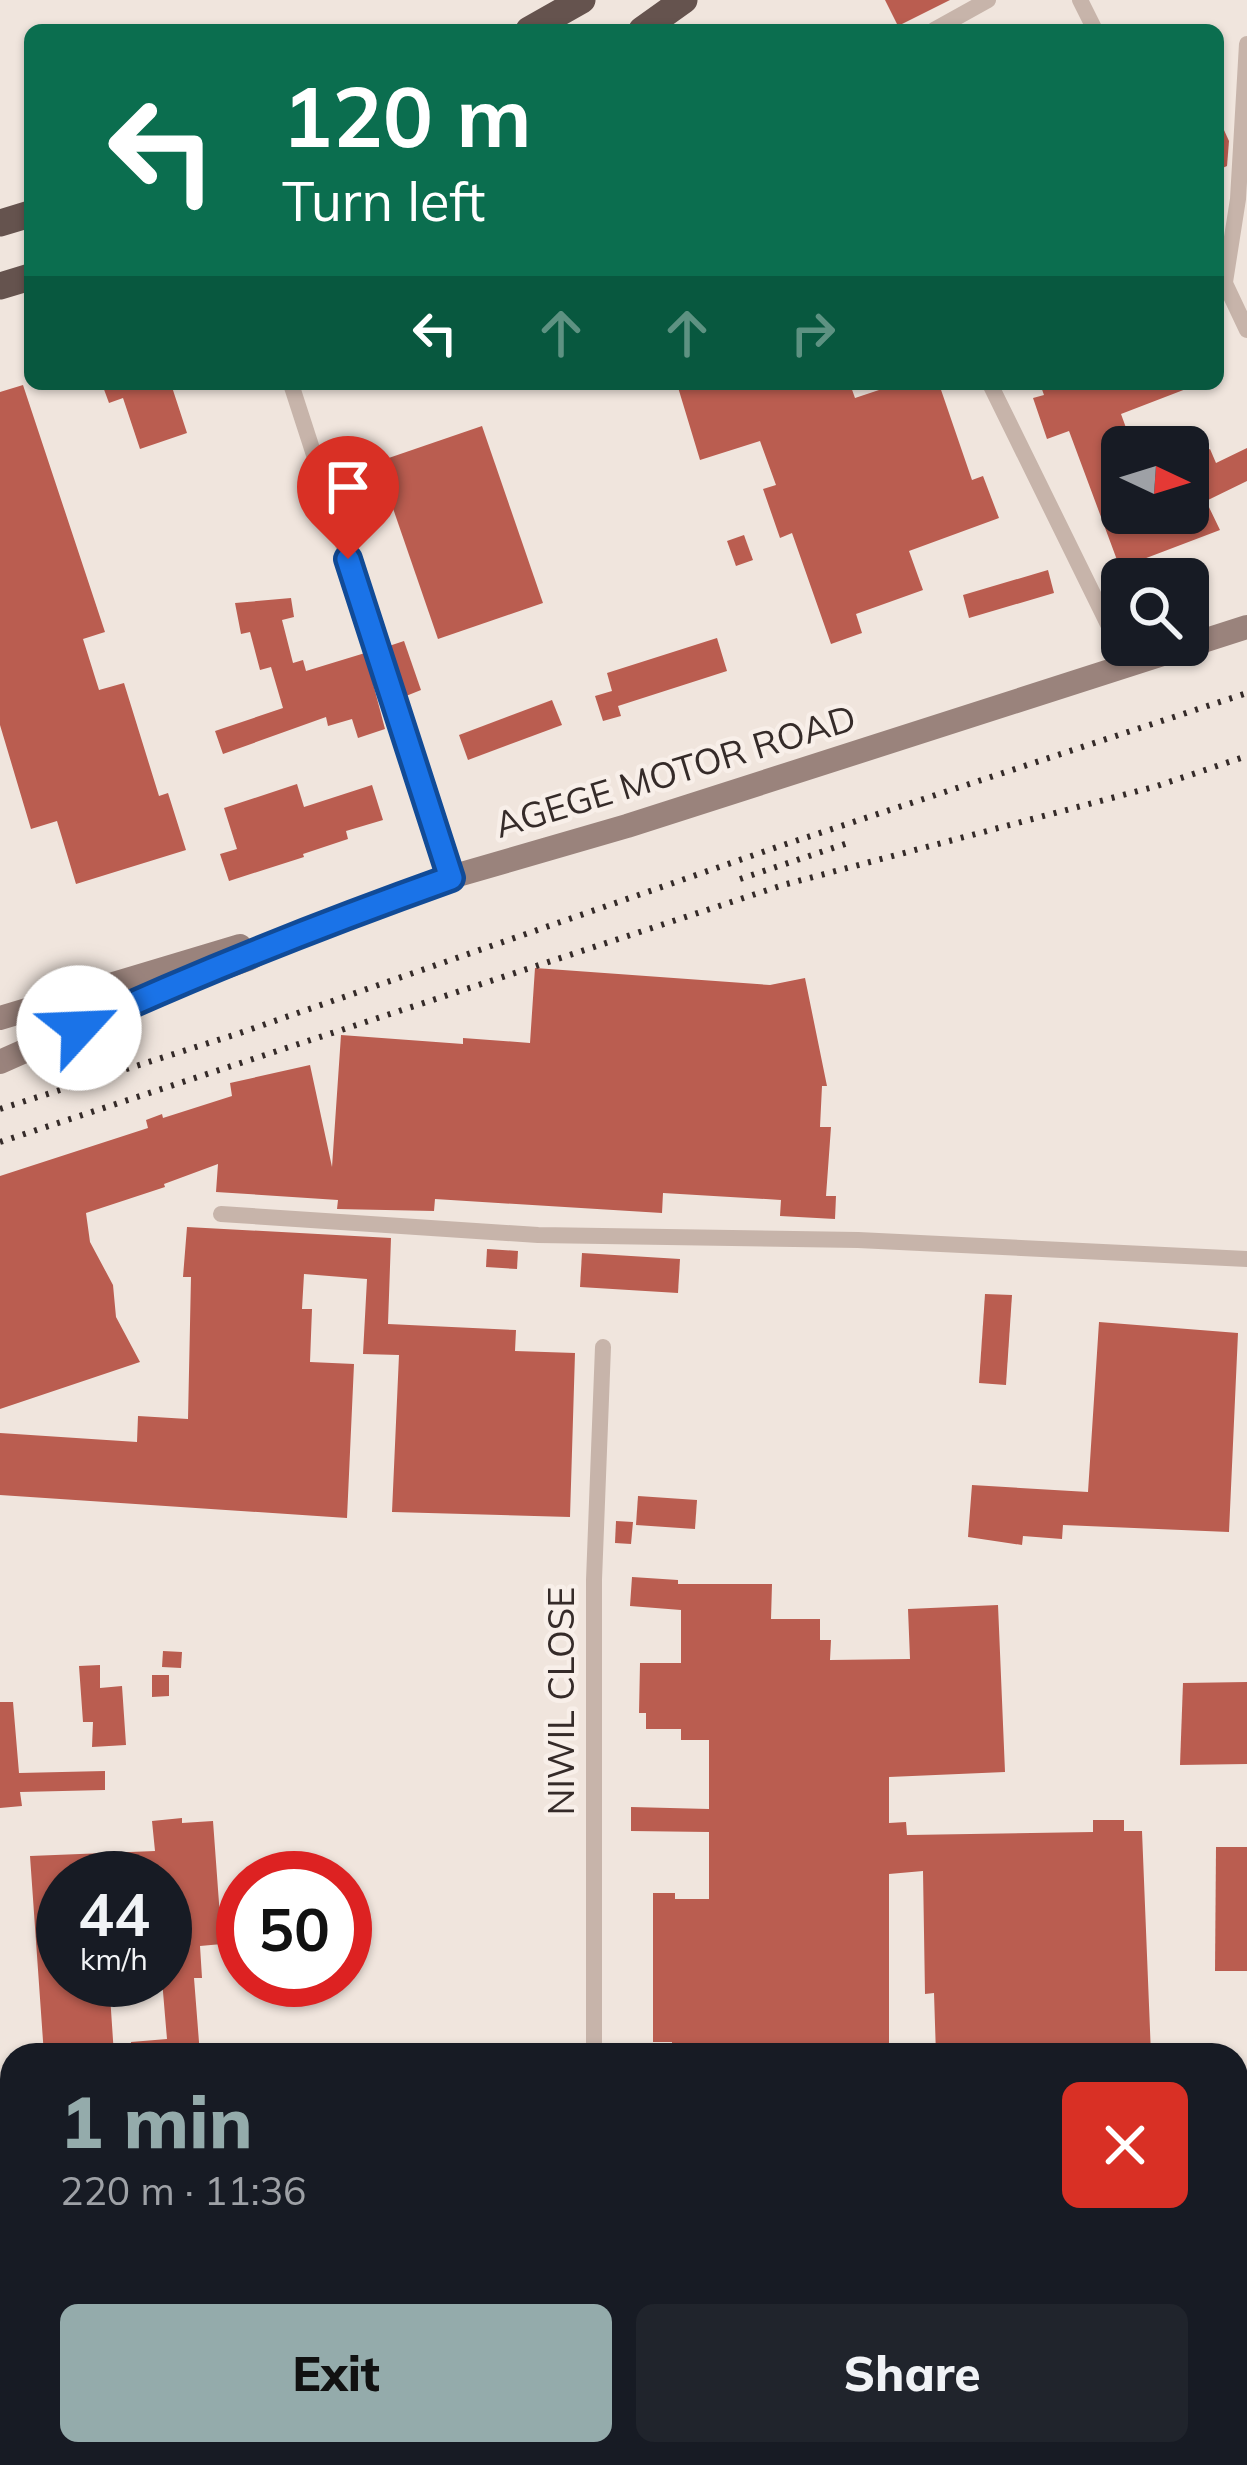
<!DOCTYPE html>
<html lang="en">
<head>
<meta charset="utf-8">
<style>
	:root { --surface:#171b24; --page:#20242c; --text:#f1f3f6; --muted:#9ea1a6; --accent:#94abab }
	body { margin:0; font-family:Mulish,sans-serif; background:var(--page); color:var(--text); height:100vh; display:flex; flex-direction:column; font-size:45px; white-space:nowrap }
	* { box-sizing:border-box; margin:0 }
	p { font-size:39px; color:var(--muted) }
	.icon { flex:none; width:66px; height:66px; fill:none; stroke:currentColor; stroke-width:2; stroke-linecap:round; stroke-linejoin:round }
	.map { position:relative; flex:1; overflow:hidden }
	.drawer { position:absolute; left:0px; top:2043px; width:1248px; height:423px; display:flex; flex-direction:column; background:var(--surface); border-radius:36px 36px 0 0; box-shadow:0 3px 9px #0004 }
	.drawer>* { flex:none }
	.top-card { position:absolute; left:24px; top:24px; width:1200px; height:366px; border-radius:18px; box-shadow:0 3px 9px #0004; background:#0b6e4f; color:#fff; overflow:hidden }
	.needle { width:78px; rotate:94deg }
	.tools { position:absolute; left:1101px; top:426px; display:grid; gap:24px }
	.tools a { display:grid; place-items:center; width:108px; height:108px; border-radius:18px; background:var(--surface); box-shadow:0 3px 9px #0004; font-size:60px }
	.speed { position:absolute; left:36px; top:1851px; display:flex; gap:24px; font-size:60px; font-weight:700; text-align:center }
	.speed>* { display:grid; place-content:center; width:156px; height:156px; border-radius:50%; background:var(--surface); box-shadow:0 3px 9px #0004; line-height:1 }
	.speed small { font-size:30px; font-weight:400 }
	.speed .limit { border:18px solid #d22; background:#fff; color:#111 }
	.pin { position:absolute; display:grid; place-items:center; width:102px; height:102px; color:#fff; margin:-123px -51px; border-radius:50% 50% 50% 0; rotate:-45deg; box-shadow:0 0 12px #0007 }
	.pin .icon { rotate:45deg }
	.me { position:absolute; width:132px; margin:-66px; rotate:65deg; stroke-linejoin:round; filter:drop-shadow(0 0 9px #0008) }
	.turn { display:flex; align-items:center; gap:42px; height:252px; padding:0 60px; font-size:54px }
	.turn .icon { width:156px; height:156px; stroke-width:2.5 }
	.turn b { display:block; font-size:84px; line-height:102px }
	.lanes { display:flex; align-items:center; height:114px; padding:0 60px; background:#0003; justify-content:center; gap:60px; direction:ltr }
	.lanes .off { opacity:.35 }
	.round { display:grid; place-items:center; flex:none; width:126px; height:126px; border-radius:18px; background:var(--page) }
	.head { display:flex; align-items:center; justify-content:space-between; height:204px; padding:0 60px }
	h1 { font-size:72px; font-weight:800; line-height:90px; color:var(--accent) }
	.cta { display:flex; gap:24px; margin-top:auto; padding:24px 60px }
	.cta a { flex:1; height:138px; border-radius:18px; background:var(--accent); color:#111; font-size:48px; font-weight:800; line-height:138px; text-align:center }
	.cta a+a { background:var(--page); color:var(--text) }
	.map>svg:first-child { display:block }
	.building { fill:#ba5d50 }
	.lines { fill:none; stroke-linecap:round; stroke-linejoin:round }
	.minor { stroke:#c7b4aa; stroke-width:16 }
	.secondary { stroke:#9a837c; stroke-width:24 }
	.trunk { stroke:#65534e; stroke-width:27 }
	.rail { stroke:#352b29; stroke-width:6; stroke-dasharray:3 9; stroke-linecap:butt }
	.route-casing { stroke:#114b97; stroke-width:30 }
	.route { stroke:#1a73e8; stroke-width:21 }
	.labels { text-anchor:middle; stroke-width:9; stroke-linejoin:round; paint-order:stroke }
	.street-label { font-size:36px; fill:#352b29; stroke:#f8efe9 }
</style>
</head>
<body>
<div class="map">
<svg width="1247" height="2465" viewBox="0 0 1247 2465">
	<rect width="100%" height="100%" fill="#f0e5dd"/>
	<g class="building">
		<polygon points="885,0 950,0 898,26"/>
		<polygon points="1218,117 1229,141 1227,166 1218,170"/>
		<polygon points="102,384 171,384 187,433 140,449 123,398 109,403"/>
		<polygon points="677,384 850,384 855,398 897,384 939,384 972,480 983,476 999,518 909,551 923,590 856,614 862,633 831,644 792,533 780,538 763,489 776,485 760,441 700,460"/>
		<polygon points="1040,384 1199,384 1121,414 1133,447 1122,447 1122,513 1188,513 1188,459 1210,449 1216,463 1247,448 1247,481 1206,501 1220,530 1120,568 1069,431 1047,439 1033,398 1044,395"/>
		<polygon points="23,385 105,632 83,639 99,690 124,683 159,796 168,793 186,850 76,884 57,821 31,829 0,725 0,392"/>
		<polygon points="482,426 543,603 438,639 377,462"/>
		<polygon points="744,535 753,560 736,566 727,541"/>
		<polygon points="1048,570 1054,593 969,618 963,595"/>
		<polygon points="291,598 294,617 282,620 293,663 303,660 306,671 365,653 385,729 358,738 352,719 328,726 326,717 223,754 215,731 283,708 271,667 260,670 250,632 241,634 235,603"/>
		<polygon points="717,638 727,671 618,706 621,716 603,721 595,696 612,691 607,673"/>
		<polygon points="404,641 421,690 406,696 389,646"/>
		<polygon points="552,700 562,725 468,760 459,735"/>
		<polygon points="297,784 304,807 372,785 383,820 346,831 348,839 303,854 304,857 229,881 220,854 237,849 224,808"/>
		<polygon points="535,968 770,985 805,978 827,1086 822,1086 820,1127 831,1127 826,1196 836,1196 835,1219 780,1216 781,1200 663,1193 662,1213 435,1199 434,1211 337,1209 338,1200 216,1192 218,1164 164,1184 165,1187 86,1213 90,1242 113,1285 116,1317 140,1362 0,1409 0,1176 148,1128 146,1120 162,1114 163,1118 232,1096 230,1083 310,1065 332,1167 341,1035 463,1044 463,1038 530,1043"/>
		<polygon points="187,1227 391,1238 388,1324 516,1330 515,1351 575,1353 570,1517 392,1512 399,1355 363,1354 367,1279 304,1274 302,1309 312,1309 310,1362 354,1364 347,1518 0,1495 0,1433 137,1442 138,1416 188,1419 191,1277 183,1277"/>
		<polygon points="487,1249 518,1251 517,1269 486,1267"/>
		<polygon points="582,1253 680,1259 678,1293 580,1287"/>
		<polygon points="985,1294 1012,1295 1006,1385 979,1383"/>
		<polygon points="1099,1322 1238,1333 1229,1532 1063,1525 1062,1539 1023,1536 1022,1545 968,1537 972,1485 1088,1492"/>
		<polygon points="638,1496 697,1500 695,1529 636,1525"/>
		<polygon points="616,1521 633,1522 631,1544 615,1543"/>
		<polygon points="632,1577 678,1580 678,1584 772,1584 771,1619 820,1619 820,1640 831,1640 830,1660 910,1659 908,1609 998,1605 1005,1772 889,1777 889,1823 906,1822 907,1835 1093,1832 1093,1820 1124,1820 1124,1831 1142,1831 1151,2055 936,2055 934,1993 925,1994 923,1871 889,1874 889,2055 672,2055 672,2042 653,2042 653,1893 675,1893 675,1899 709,1899 709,1832 631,1831 631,1807 709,1809 709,1740 681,1740 681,1729 646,1729 646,1713 639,1713 640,1663 681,1663 681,1610 630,1606"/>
		<polygon points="163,1651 182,1652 181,1668 162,1667"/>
		<polygon points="100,1665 100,1688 122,1686 126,1745 92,1747 93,1722 83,1722 79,1666"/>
		<polygon points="152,1675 169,1675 169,1696 152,1697"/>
		<polygon points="1247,1682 1247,1764 1180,1765 1183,1683"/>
		<polygon points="0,1702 13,1702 19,1773 105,1771 105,1790 20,1792 22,1806 0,1808"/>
		<polygon points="182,1818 182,1823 213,1821 222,1944 200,1946 202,1978 194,1978 200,2055 131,2055 131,2042 167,2039 162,1980 165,1878 63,1878 63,1980 109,1980 114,2055 44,2055 30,1856 155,1851 152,1821"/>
		<polygon points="1216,1847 1247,1847 1247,1971 1215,1971"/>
	</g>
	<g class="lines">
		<g class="minor">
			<polyline points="1080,0 1095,30"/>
			<polyline points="934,30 988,0"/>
			<polyline points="1221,275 1247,330"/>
			<polyline points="1225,282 1238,199 1247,44"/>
			<polyline points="291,384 451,877"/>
			<polyline points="990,384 1128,665"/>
			<polyline points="221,1214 538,1235 858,1240 1247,1259"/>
			<polyline points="594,2055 594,1580 603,1347"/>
			<polyline points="598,2454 598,2465"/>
		</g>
		<g class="secondary">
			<polyline points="0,1018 240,946"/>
			<polyline points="0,1062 164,989 248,959 295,934 451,877 627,826 1247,627"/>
		</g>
		<g class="trunk">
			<polyline points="529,30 582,0"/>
			<polyline points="642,30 684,0"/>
			<polyline points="0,223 30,214"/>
			<polyline points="0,286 30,277"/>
		</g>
		<g class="rail">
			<polyline points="740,879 848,843"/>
			<polyline points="0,1109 237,1034 780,846 1247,693"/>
			<polyline points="0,1142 783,885 1157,786 1247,756"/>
		</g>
	</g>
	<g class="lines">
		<g class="route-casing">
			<path id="route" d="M79 1028C200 972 325 923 451 878L348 559"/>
		</g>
		<use href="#route" class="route"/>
	</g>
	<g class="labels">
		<g class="street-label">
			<text transform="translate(675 771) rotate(-17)" y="13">AGEGE MOTOR ROAD</text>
			<text transform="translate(561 1701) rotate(-90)" y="13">NIWIL CLOSE</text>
		</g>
	</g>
</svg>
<div class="tools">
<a><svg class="needle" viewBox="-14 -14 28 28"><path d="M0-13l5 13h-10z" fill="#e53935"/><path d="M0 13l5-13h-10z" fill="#9ea1a6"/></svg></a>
<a><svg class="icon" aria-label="search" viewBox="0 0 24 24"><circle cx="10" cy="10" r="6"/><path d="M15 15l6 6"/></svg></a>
</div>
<div class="speed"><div>44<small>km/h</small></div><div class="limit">50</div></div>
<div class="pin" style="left:348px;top:559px;background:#d93025"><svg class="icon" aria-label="arrive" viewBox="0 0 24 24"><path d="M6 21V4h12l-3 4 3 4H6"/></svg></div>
<svg class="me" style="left:79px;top:1028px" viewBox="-20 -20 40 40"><circle r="19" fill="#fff"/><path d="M0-13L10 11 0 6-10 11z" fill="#1a73e8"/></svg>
<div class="top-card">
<div class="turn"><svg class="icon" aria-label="left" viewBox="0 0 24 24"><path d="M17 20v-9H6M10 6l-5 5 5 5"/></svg><div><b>120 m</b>Turn left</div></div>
<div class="lanes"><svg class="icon" aria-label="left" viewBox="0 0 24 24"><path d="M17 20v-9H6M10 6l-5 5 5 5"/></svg><svg class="icon off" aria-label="ahead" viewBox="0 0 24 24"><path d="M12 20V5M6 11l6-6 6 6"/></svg><svg class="icon off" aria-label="ahead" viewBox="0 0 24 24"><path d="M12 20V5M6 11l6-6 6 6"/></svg><svg class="icon off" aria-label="right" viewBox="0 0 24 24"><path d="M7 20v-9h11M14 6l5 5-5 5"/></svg></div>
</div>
<section class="drawer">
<div class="head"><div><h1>1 min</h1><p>220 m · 11:36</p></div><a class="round" style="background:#d93025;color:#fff"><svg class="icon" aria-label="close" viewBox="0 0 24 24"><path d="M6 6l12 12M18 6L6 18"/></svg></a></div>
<div class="cta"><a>Exit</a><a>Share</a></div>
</section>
</div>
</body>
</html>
